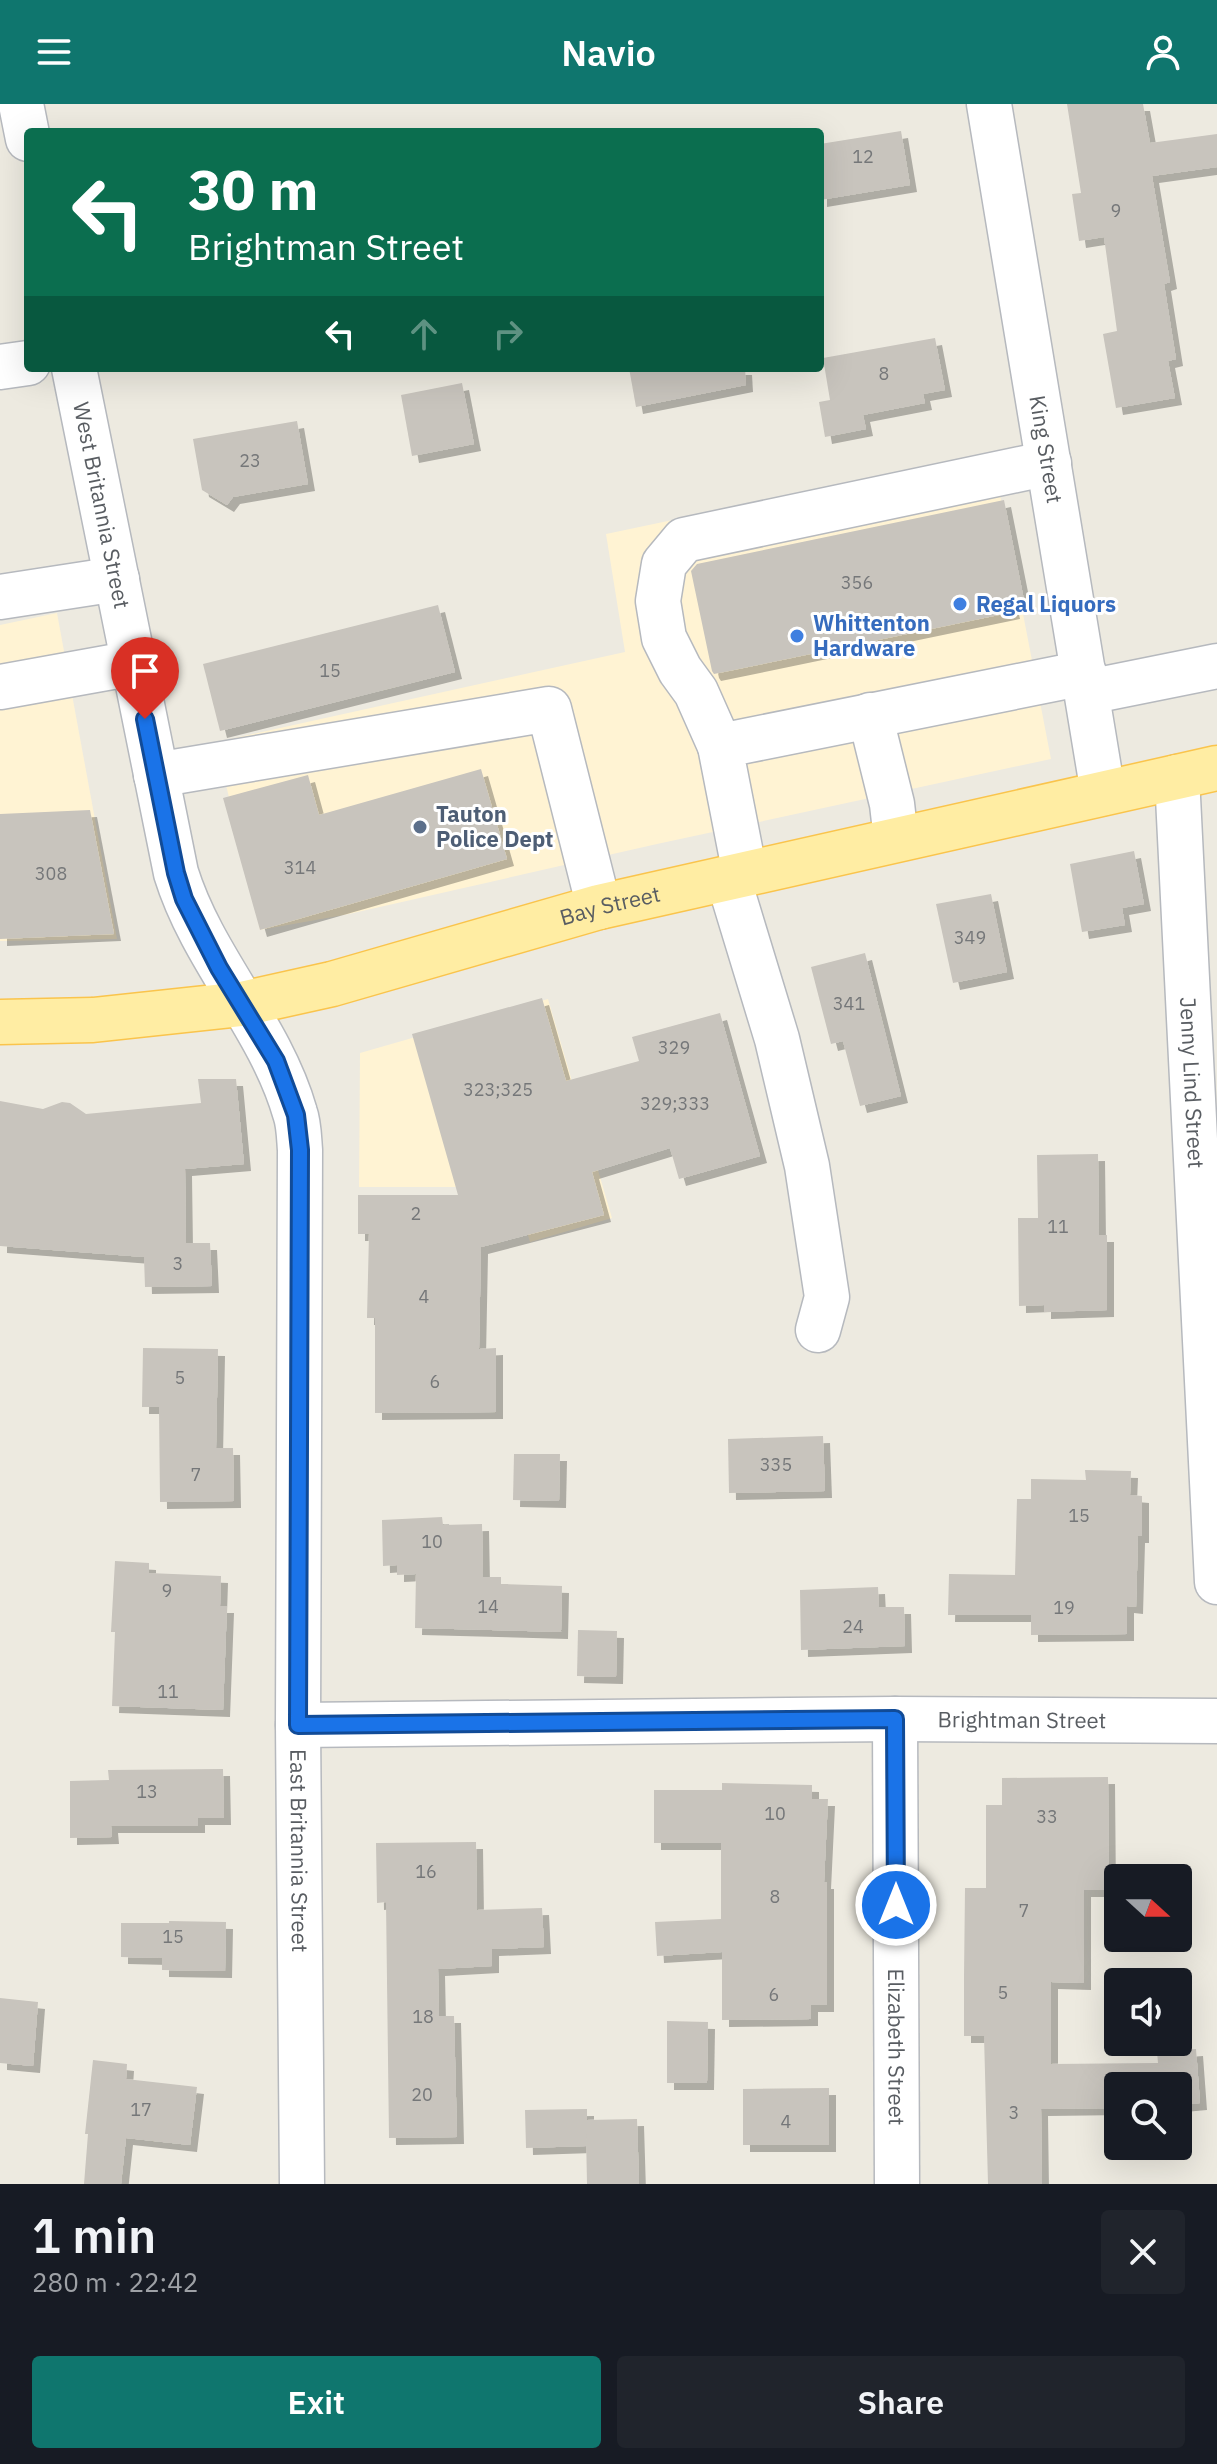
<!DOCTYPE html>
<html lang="en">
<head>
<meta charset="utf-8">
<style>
	:root { --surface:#171b24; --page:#20242c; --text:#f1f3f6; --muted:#9ea1a6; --accent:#0f766e }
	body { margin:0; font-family:"IBM Plex Sans",sans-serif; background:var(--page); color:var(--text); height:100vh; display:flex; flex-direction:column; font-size:30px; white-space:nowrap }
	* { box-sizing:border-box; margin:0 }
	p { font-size:26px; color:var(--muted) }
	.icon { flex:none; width:44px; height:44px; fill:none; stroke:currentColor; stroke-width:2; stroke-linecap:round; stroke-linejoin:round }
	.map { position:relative; height:2080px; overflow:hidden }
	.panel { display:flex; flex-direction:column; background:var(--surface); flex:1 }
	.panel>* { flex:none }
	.guide { position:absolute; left:24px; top:24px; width:800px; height:244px; border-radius:8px; box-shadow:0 8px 32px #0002; background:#0b6e4f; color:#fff; overflow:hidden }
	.needle { width:52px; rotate:111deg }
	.fabs { position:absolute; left:1104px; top:1760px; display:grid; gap:16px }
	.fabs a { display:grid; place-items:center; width:88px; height:88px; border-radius:8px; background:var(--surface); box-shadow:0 8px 32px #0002; font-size:40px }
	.pin { position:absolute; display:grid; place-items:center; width:68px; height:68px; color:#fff; margin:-82px -34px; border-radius:50% 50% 50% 0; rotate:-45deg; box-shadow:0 0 8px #0007 }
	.pin .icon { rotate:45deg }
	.me { position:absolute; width:88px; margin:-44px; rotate:0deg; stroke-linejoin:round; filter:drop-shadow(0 0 6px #0008) }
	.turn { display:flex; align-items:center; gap:28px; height:168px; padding:0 32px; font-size:36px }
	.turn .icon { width:104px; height:104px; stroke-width:2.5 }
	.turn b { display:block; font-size:56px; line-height:68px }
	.lanes { display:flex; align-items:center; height:76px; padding:0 32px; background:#0003; justify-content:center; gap:40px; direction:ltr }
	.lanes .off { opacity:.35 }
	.round { display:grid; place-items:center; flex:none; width:84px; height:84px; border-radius:8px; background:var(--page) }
	.overview { display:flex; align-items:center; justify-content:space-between; height:136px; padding:0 32px }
	h1 { font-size:48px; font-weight:600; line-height:60px }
	.primary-button { display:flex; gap:16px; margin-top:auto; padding:16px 32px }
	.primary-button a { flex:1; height:92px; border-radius:8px; background:var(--accent); color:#fff; font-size:32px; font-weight:600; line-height:92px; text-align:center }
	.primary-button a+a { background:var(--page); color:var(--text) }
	header { display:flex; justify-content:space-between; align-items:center; height:104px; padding:0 32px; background:var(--accent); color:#fff; font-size:36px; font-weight:600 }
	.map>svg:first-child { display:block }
	.commercial { fill:#fff3d3 }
	.building { fill:#c8c4bd; filter:url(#shadow) }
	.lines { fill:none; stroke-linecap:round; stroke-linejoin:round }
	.minor-casing { stroke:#b6b9be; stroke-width:47 }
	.major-casing { stroke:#fac44c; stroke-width:47 }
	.minor { stroke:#fff; stroke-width:44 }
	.major { stroke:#ffeda3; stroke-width:44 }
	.route-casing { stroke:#114b97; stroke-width:20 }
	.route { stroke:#1a73e8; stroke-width:14 }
	.shop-dot { fill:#3f7fe0; stroke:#fff; stroke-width:3 }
	.service-dot { fill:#5c6f8a; stroke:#fff; stroke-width:3 }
	.labels { text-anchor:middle; stroke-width:6; stroke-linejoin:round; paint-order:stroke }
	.number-label { font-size:18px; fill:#757779 }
	.street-label { font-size:22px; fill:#595d62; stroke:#fff }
	.shop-label { font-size:22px; font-weight:bold; fill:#366cbe; stroke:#fff; text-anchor:start }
	.service-label { font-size:22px; font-weight:bold; fill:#4e5e75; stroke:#fff; text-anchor:start }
</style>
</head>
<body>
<header><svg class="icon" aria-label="menu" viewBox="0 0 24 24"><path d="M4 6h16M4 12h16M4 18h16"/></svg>Navio<svg class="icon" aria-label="person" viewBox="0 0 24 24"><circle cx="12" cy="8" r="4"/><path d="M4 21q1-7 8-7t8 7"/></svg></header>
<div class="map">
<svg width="1217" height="2080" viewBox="0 0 1217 2080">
	<defs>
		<filter id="shadow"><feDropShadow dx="7" dy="7" stdDeviation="0" flood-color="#0004"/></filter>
	</defs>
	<rect width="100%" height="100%" fill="#edeae0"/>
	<g class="commercial">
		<polygon points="992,349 1051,655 657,740 349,810 260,826 216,638 625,548 606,430"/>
		<polygon points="57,509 117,835 0,837 0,521"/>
		<polygon points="548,895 612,1114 530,1138 513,1083 359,1083 360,949"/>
	</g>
	<g class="building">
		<polygon points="1067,0 1143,0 1150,39 1217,30 1217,63 1152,72 1170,178 1164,180 1176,255 1168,257 1175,294 1116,304 1103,230 1117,227 1104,133 1079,137 1072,90 1081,89"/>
		<polygon points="901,27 910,81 820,96 820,40"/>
		<polygon points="935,234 945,286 923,290 925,299 863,311 866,325 825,333 819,298 830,296 823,254"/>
		<polygon points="629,264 745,264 746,281 636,303"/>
		<polygon points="462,279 474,340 412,352 401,291"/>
		<polygon points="297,317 308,380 233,393 227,401 202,386 193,335"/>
		<polygon points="1004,396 1024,496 1011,499 1013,508 714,570 712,567 691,467 697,460"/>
		<polygon points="438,501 455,568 220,627 203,560"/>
		<polygon points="481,665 507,755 260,826 223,694 308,671 319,711"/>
		<polygon points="90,706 114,830 0,835 0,710"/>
		<polygon points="1134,747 1144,800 1122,804 1125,821 1082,828 1070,760"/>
		<polygon points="991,790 1007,868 953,879 936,800"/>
		<polygon points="865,849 901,992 860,1002 843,937 831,940 811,863"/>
		<polygon points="542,894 566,977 639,957 632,933 720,909 760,1052 679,1075 670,1044 592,1068 604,1111 481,1143 479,1245 496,1244 496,1308 375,1309 375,1214 367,1214 369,1130 358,1130 358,1091 458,1091 412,930"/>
		<polygon points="198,975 236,975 244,1060 185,1065 186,1139 210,1139 212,1182 145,1183 144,1153 0,1142 0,997 43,1005 62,998 70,999 86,1010 201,999"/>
		<polygon points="1098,1050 1099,1131 1107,1131 1107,1206 1044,1208 1044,1201 1019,1202 1018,1114 1038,1114 1037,1051"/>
		<polygon points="143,1244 218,1245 216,1344 233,1344 234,1397 160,1398 159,1303 142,1303"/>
		<polygon points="823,1332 825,1387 729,1389 728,1335"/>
		<polygon points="514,1350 560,1350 559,1397 513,1396"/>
		<polygon points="1085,1366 1131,1367 1130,1391 1142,1392 1142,1432 1138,1432 1136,1503 1127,1502 1127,1530 1031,1531 1031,1511 948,1511 949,1470 1015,1471 1017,1395 1031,1395 1031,1375 1086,1376"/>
		<polygon points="442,1413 443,1421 482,1420 483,1473 501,1473 501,1480 562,1482 561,1528 415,1524 416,1470 397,1471 397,1461 383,1462 382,1416"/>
		<polygon points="115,1457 149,1459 149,1469 221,1472 220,1502 227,1502 223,1606 112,1602 115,1528 111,1528"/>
		<polygon points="878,1483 879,1503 904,1503 905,1542 801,1546 800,1486"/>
		<polygon points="578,1526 617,1527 616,1573 577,1572"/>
		<polygon points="223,1665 224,1714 198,1714 198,1722 111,1722 112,1733 70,1734 70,1677 109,1676 108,1666"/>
		<polygon points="1108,1673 1109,1786 1084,1786 1084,1879 1051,1878 1051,1960 1158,1959 1157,1948 1196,1945 1200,1999 1178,2001 1178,1982 1118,1982 1118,2004 1041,2005 1042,2080 988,2080 984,1932 964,1932 964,1873 965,1784 986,1784 986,1701 1002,1701 1002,1674"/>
		<polygon points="722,1679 812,1681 812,1695 828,1695 824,1778 827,1778 827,1901 811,1901 811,1915 722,1916 722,1848 657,1852 655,1818 721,1815 721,1739 654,1739 654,1686 722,1686"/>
		<polygon points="476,1738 477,1806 542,1804 544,1843 492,1845 492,1862 438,1865 439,1912 454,1912 457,2033 389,2034 386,1798 377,1799 376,1739"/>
		<polygon points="169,1817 226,1818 225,1867 162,1866 162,1854 121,1853 121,1819 169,1819"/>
		<polygon points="0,1894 38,1898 33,1962 0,1959"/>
		<polygon points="667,1917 708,1918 707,1979 667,1979"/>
		<polygon points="93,1956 127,1960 126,1975 197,1983 190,2041 126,2034 121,2080 84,2080 88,2030 85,2030"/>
		<polygon points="829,1984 829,2041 743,2041 743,1985"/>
		<polygon points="587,2005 587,2016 637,2015 639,2080 587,2080 586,2030 586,2042 526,2044 525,2006"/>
	</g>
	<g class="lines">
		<g class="minor-casing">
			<g id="minor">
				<polyline points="21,0 28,35"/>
				<path id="s1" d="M989 0 1103 689"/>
				<polyline points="0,263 28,259"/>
				<path id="s2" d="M74 264 176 769C203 856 270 922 295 1009 299 1020 299 1034 300 1046L298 1621 302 2080"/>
				<polyline points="0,493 117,475"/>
				<polyline points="0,583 134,559"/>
				<polyline points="1088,588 1217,562"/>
				<polyline points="870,611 892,700 896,735"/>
				<polyline points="720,642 696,588 680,566 664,534 658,497 664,460 684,436 1049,359"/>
				<polyline points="156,671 549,605 599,803"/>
				<path id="s3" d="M1177 673 1217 1478"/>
				<polyline points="745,770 720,642 1084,569"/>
				<polyline points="728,774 777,935 807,1062 827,1193 818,1226"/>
				<path id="s4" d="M895 1615 897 2080"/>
				<path id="s5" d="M298 1621 895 1615 1217 1617"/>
			</g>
		</g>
		<g class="major-casing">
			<g id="major">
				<path id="s6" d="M0 918 93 916 242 900 332 880 599 803 1217 664"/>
			</g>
		</g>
		<use href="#minor" class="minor"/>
		<use href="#major" class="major"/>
	</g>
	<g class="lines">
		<g class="route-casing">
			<polyline id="route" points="145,615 176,769 184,795 219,864 276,957 296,1011 300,1046 298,1621 895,1615 896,1801"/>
		</g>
		<use href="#route" class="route"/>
	</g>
	<g class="shop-dot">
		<circle cx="960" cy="500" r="8"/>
		<circle cx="797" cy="532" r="8"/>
	</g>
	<circle class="service-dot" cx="420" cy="723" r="8"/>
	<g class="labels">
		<g class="number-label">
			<text x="863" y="59">12</text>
			<text x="1116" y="113">9</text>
			<text x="884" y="276">8</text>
			<text x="250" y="363">23</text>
			<text x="857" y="485">356</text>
			<text x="330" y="573">15</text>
			<text x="300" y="770">314</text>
			<text x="51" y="776">308</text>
			<text x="970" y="840">349</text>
			<text x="849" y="906">341</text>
			<text x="674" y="950">329</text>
			<text x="498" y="992">323;325</text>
			<text x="675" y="1006">329;333</text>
			<text x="416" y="1116">2</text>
			<text x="1058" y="1129">11</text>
			<text x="178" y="1166">3</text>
			<text x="424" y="1199">4</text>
			<text x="180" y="1280">5</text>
			<text x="435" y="1284">6</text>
			<text x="776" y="1367">335</text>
			<text x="196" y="1377">7</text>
			<text x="1079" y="1418">15</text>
			<text x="432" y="1444">10</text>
			<text x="167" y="1493">9</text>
			<text x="488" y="1509">14</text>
			<text x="1064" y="1510">19</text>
			<text x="853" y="1529">24</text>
			<text x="168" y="1594">11</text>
			<text x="147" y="1694">13</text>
			<text x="775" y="1716">10</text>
			<text x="1047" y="1719">33</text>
			<text x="426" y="1774">16</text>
			<text x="775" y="1799">8</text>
			<text x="1024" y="1813">7</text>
			<text x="173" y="1839">15</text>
			<text x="1003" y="1895">5</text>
			<text x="774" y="1897">6</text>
			<text x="423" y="1919">18</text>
			<text x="422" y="1997">20</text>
			<text x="141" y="2012">17</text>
			<text x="1014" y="2015">3</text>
			<text x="786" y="2024">4</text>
		</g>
		<g class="street-label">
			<text dy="8" stroke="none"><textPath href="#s1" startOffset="350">King Street</textPath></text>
			<text dy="8" stroke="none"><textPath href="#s2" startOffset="140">West Britannia Street</textPath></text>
			<text dy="8" stroke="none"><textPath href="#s6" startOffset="624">Bay Street</textPath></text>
			<text dy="8" stroke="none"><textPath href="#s3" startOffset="306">Jenny Lind Street</textPath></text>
			<text dy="8" stroke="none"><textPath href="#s5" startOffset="724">Brightman Street</textPath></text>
			<text dy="8" stroke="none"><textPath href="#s2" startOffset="1522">East Britannia Street</textPath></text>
			<text dy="8" stroke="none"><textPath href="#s4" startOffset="328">Elizabeth Street</textPath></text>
		</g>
		<g class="shop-label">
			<text x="976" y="508">Regal Liquors</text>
			<text x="813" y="527">Whittenton<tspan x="813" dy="25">Hardware</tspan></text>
		</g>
		<g class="service-label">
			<text x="436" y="718">Tauton<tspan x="436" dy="25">Police Dept</tspan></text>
		</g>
	</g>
</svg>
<div class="fabs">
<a><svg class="needle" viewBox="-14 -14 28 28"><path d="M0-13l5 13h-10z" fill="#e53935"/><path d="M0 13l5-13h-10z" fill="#9ea1a6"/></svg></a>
<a><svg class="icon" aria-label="sound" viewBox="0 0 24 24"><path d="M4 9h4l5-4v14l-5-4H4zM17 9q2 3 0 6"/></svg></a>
<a><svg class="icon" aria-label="search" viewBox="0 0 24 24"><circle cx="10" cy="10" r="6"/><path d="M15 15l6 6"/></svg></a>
</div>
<div class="pin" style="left:145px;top:615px;background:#d93025"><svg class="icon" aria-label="arrive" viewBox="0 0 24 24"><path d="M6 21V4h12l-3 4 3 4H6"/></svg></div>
<svg class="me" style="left:896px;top:1801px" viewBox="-20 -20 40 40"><circle r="17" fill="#1a73e8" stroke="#fff" stroke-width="3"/><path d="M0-11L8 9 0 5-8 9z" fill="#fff"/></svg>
<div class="guide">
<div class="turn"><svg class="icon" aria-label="left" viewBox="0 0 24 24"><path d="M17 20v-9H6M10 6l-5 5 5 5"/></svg><div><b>30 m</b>Brightman Street</div></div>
<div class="lanes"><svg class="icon" aria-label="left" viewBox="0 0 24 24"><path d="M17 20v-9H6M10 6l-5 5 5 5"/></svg><svg class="icon off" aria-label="ahead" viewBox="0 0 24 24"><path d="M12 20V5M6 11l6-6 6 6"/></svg><svg class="icon off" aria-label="right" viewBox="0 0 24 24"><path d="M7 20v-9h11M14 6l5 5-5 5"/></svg></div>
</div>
</div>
<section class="panel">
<div class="overview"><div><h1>1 min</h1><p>280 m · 22:42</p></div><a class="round"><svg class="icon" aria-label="close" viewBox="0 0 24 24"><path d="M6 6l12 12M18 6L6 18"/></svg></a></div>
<div class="primary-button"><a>Exit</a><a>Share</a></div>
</section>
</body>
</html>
